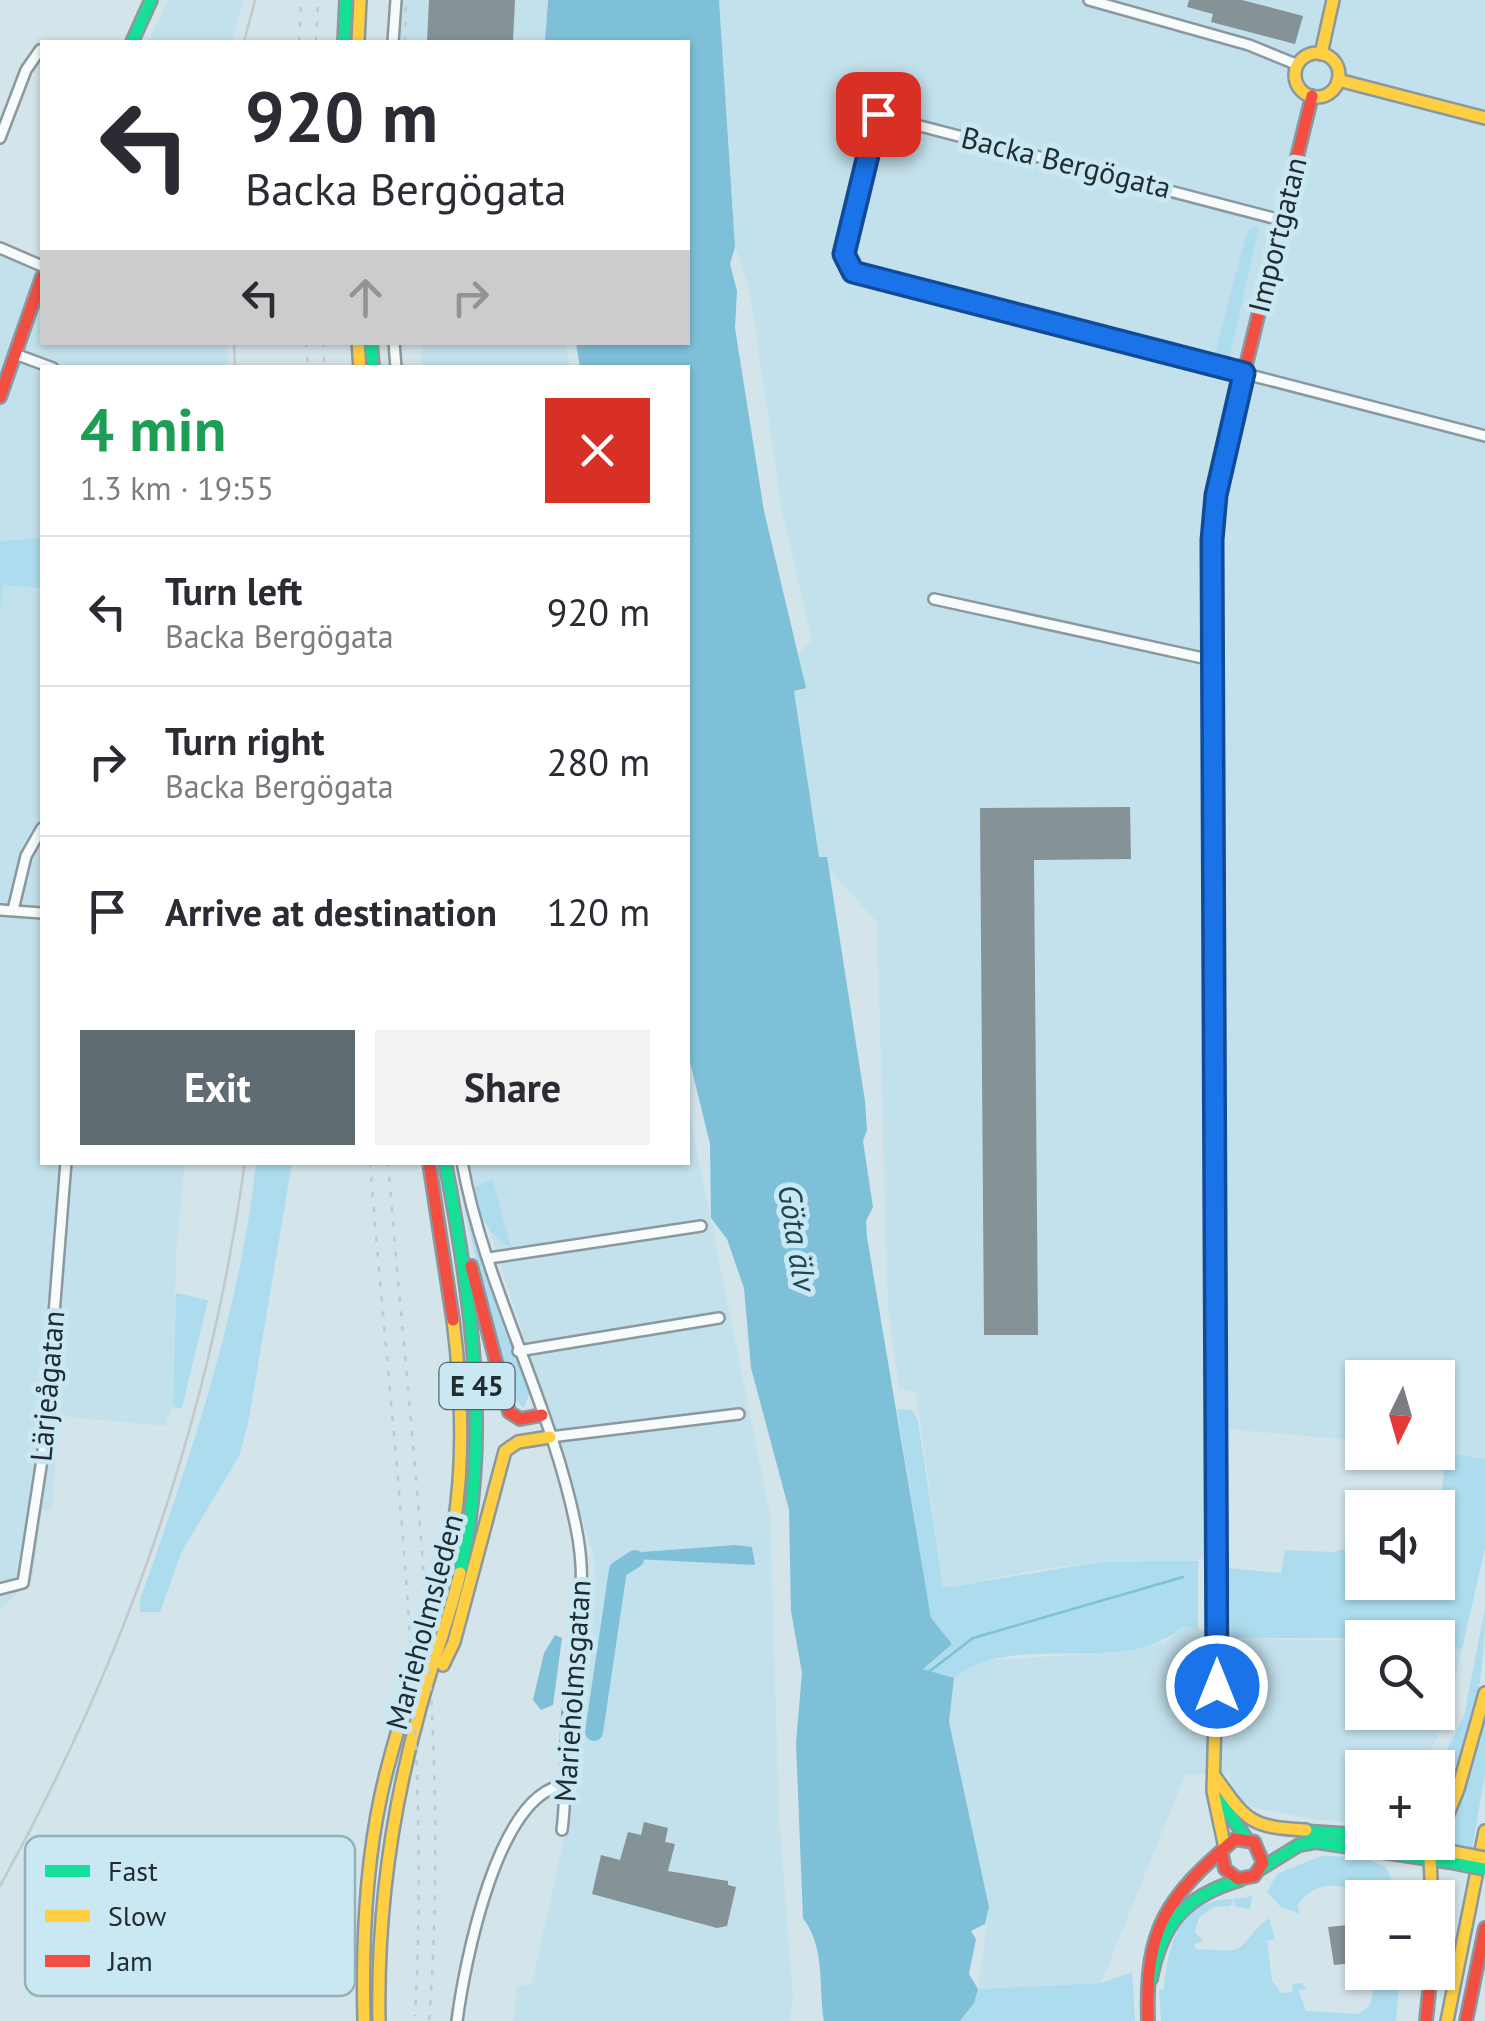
<!DOCTYPE html>
<html lang="en">
<head>
<meta charset="utf-8">
<style>
	:root { --surface:#fff; --page:#f2f2f3; --text:#2b2b33; --muted:#7c7c81; --line:#e1e1e2; --accent:#5f6c71 }
	body { margin:0; font-family:"PT Sans",sans-serif; background:var(--page); color:var(--text); height:100vh; display:flex; flex-direction:column; font-size:38px; white-space:nowrap }
	* { box-sizing:border-box; margin:0 }
	p { font-size:32px; color:var(--muted) }
	.icon { flex:none; width:55px; height:55px; fill:none; stroke:currentColor; stroke-width:2; stroke-linecap:round; stroke-linejoin:round }
	.map { position:relative; flex:1; overflow:hidden }
	.drawer { position:absolute; left:40px; top:365px; width:650px; height:800px; display:flex; flex-direction:column; background:var(--surface); border-radius:0px; box-shadow:0 2px 8px #0004 }
	.drawer>* { flex:none }
	.banner { position:absolute; left:40px; top:40px; width:650px; height:305px; border-radius:0px; box-shadow:0 2px 8px #0004; background:#fff; color:var(--text); overflow:hidden }
	.needle { width:65px; rotate:185deg }
	.tools { position:absolute; left:1345px; top:1360px; display:grid; gap:20px }
	.tools a { display:grid; place-items:center; width:110px; height:110px; border-radius:0px; background:var(--surface); box-shadow:0 2px 8px #0004; font-size:50px }
	.pin { position:absolute; display:grid; place-items:center; width:85px; height:85px; color:#fff; margin:-42px; border-radius:20px; box-shadow:0 5px 15px #0006 }
	.me { position:absolute; width:110px; margin:-55px; rotate:0deg; stroke-linejoin:round; filter:drop-shadow(0 0 8px #0008) }
	.turn { display:flex; align-items:center; gap:35px; height:210px; padding:0 40px; font-size:45px }
	.turn .icon { width:130px; height:130px; stroke-width:2.5 }
	.turn b { display:block; font-size:70px; line-height:85px }
	.lanes { display:flex; align-items:center; height:95px; padding:0 40px; background:#0003; justify-content:center; gap:50px; direction:ltr }
	.lanes .off { opacity:.35 }
	.round { display:grid; place-items:center; flex:none; width:105px; height:105px; border-radius:0px; background:var(--page) }
	.headline { display:flex; align-items:center; justify-content:space-between; height:170px; padding:0 40px }
	h1 { font-size:60px; font-weight:600; line-height:75px; color:#1e9e55 }
	.action { display:flex; gap:20px; margin-top:auto; padding:20px 40px }
	.action a { flex:1; height:115px; border-radius:0px; background:var(--accent); color:#fff; font-size:40px; font-weight:600; line-height:115px; text-align:center }
	.action a+a { background:var(--page); color:var(--text) }
	ul { padding:0; list-style:none }
	li { display:flex; align-items:center; gap:30px; height:150px; padding:0 40px; border-top:2px solid var(--line) }
	li div { flex:1 }
	li b { display:block; font-size:38px }
	li em { font-style:normal }
	.map>svg:first-child { display:block }
	.built { fill:#c3e1ec }
	.green { fill:#acdcee }
	.water { fill:#7ec0d8 }
	.lines { fill:none; stroke-linecap:round; stroke-linejoin:round }
	.stream { stroke:#7ec0d8; stroke-width:2.5 }
	.river { stroke:#7ec0d8; stroke-width:18 }
	.building { fill:#859296 }
	.street-casing { stroke:#8b989d; stroke-width:14 }
	.fast-casing { stroke:#8b989d; stroke-width:16 }
	.slow-casing { stroke:#8b989d; stroke-width:16 }
	.jam-casing { stroke:#8b989d; stroke-width:16 }
	.street { stroke:#f8fbfc; stroke-width:9 }
	.fast { stroke:#16e098; stroke-width:11 }
	.slow { stroke:#ffcf43; stroke-width:11 }
	.jam { stroke:#f24e42; stroke-width:11 }
	.tram { stroke:#c3c8ca; stroke-width:2.5 }
	.rail { stroke:#c3c8ca; stroke-width:2.5; stroke-dasharray:5 10; stroke-linecap:butt }
	.fast-bridge-casing { stroke:#8b989d; stroke-width:16; stroke-linecap:butt }
	.slow-bridge-casing { stroke:#8b989d; stroke-width:16; stroke-linecap:butt }
	.fast-bridge { stroke:#16e098; stroke-width:11 }
	.slow-bridge { stroke:#ffcf43; stroke-width:11 }
	.route-casing { stroke:#114b97; stroke-width:25 }
	.route { stroke:#1a73e8; stroke-width:18 }
	.labels { text-anchor:middle; stroke-width:10; stroke-linejoin:round; paint-order:stroke }
	.shield { fill:#c9e8f4; stroke:#53646b; stroke-width:2.5 }
	.shield-label { font-size:28px; font-weight:bold; fill:#202c30 }
	.street-label { font-size:30px; fill:#202c30; stroke:#c9e8f4 }
	.water-label { font-size:32px; font-style:italic; fill:#1e4553; stroke:#c9e8f4 }
	.key { fill:#c9e8f4; stroke:#96b0b9; stroke-width:2.5 }
	.key-label { font-size:28px; fill:#202c30 }
</style>
</head>
<body>
<div class="map">
<svg width="1485" height="2021" viewBox="0 0 1485 2021">
	<rect width="100%" height="100%" fill="#d3e4ea"/>
	<g class="built">
		<polygon points="168,0 243,0 232,42 149,42"/>
		<polygon points="399,0 548,0 545,42 397,42"/>
		<polygon points="719,0 1485,0 1485,1459 1438,1452 1438,1378 1362,1378 1362,1441 1227,1429 1226,1553 1183,1563 1100,1562 1043,1569 943,1588 916,1392 899,1389 888,1310 877,922 819,858 794,690 805,688 798,654 812,640 781,506 750,291 735,247"/>
		<polygon points="0,248 42,263 42,342 227,343 229,367 42,368 42,1162 185,1163 176,1253 173,1407 165,1426 58,1416 52,1510 42,1509 33,1579 0,1609"/>
		<polygon points="421,343 566,343 570,367 422,367"/>
		<polygon points="688,1106 770,1515 779,1815 793,2000 790,2021 513,2021 517,1987 532,1983 574,1794 582,1777 576,1762 596,1577 592,1550 468,1163 688,1162"/>
		<polygon points="1184,1626 1231,1638 1362,1641 1362,1712 1438,1712 1438,1647 1462,1649 1446,1718 1423,1767 1362,1768 1362,1822 1321,1820 1255,1808 1245,1805 1231,1786 1230,1773 1185,1775 1101,1983 978,1989 989,1907 949,1722 954,1678 975,1661 1092,1654 1165,1643"/>
	</g>
	<g class="green">
		<polygon points="1259,226 1228,363 1214,358 1244,243 1248,230"/>
		<polygon points="42,538 42,588 4,585 0,609 0,541"/>
		<path d="M256 1163H292L248 1424 239 1456 182 1551 160 1612H140V1600C190 1459 240 1312 256 1163Z"/>
		<path d="M455 1163 529 1394 524 1408C503 1398 463 1198 455 1163Z"/>
		<path d="M492 1179 511 1247C486 1236 480 1213 475 1187Z"/>
		<polygon points="176,1293 208,1300 182,1408 173,1407"/>
		<path d="M897 1409 912 1410 918 1421 943 1588 1100 1562 1198 1561V1630L1184 1626C1121 1680 1017 1628 954 1678L923 1669 952 1644 931 1619Z"/>
		<polygon points="1446,1453 1485,1459 1485,1548 1462,1649 1438,1647 1438,1638 1231,1638 1229,1568 1281,1573 1285,1550 1332,1552 1362,1546 1362,1582 1438,1582 1438,1522"/>
		<path d="M1485 1608C1485 1679 1472 1747 1438 1810V1768L1464 1716Z"/>
		<polygon points="1485,1717 1485,1774 1472,1849 1452,1846 1446,1837 1473,1766"/>
		<path d="M1321 1856 1362 1857 1386 1867 1394 1885 1393 1897C1361 1898 1324 1866 1297 1906L1300 1914 1281 1907 1267 1892 1277 1874Z"/>
		<path d="M1252 1896 1250 1909 1236 1907 1234 1900 1230 1906 1214 1907 1199 1917 1195 1932 1203 1941 1194 1944 1196 1949C1258 1953 1229 1950 1269 1918L1275 1939 1267 1941 1272 1980 1281 1993 1293 1992 1292 1984 1302 1983 1306 1989 1298 1990 1306 2011 1359 2014 1370 2005 1378 1973H1400L1396 2021H1161L1159 1991 1164 1989C1168 1951 1175 1907 1220 1900 1230 1898 1241 1899 1252 1896Z"/>
		<polygon points="1132,1972 1135,2021 960,2021 978,1989 1101,1983"/>
	</g>
	<g class="water">
		<path d="M548 0H719L735 247 730 264 737 291 735 328 764 511 806 688 794 691 819 857H827L865 1101 867 1130 863 1141 873 1207 866 1221 867 1237 931 1618 952 1644 923 1669 954 1678 949 1722 989 1907 985 1924 971 1931 976 1939 969 1974 978 1989 974 2003 960 2021H824C818 1986 826 1949 803 1918L796 1743 802 1673 791 1611 789 1510 751 1368 744 1288 727 1239 711 1218 710 1144 688 1054V368L580 367 576 343 688 342V42H545Z"/>
		<polygon points="735,1545 752,1547 755,1565 635,1559 642,1552"/>
		<polygon points="555,1635 562,1638 553,1705 541,1710 533,1700 544,1653"/>
	</g>
	<g class="lines">
		<polyline class="stream" points="926,1674 973,1638 1183,1577"/>
		<polyline class="river" points="594,1732 618,1570 635,1559"/>
	</g>
	<g class="building">
		<polygon points="429,0 515,0 513,42 427,42"/>
		<polygon points="1189,0 1242,0 1303,16 1295,44 1211,22 1213,14 1187,7"/>
		<polygon points="1130,807 1131,859 1034,860 1038,1335 984,1335 980,808"/>
		<polygon points="644,1822 668,1828 665,1842 675,1844 668,1871 728,1881 728,1885 736,1887 727,1926 717,1928 592,1894 601,1855 620,1860 628,1832 641,1835"/>
		<polygon points="1348,1925 1353,1963 1334,1965 1328,1927"/>
	</g>
	<g class="lines">
		<g class="street-casing">
			<g id="street">
				<polyline points="1089,0 1249,45 1298,65"/>
				<polyline points="393,42 396,0"/>
				<polyline points="0,138 26,70 40,50"/>
				<polyline points="1281,220 878,115 844,254 853,272 1485,436"/>
				<polyline points="0,248 42,266"/>
				<polyline points="394,342 396,368"/>
				<polyline points="15,354 53,368"/>
				<polyline points="934,599 1212,660"/>
				<polyline points="0,910 42,913"/>
				<polyline points="13,910 26,856 42,828"/>
				<path d="M462 1162C485 1288 551 1402 576 1527 590 1593 574 1651 568 1716 564 1754 567 1792 562 1830"/>
				<polyline points="489,1258 701,1226"/>
				<polyline points="518,1351 719,1318"/>
				<polyline points="550,1437 739,1414"/>
				<polyline points="0,1589 23,1583 43,1453 66,1162"/>
				<path d="M457 2021C464 1967 497 1790 566 1785"/>
			</g>
		</g>
		<g class="fast-casing">
			<g id="fast">
				<polyline points="132,42 151,0"/>
				<polyline points="344,42 346,0"/>
				<polyline points="371,342 373,368"/>
				<path d="M445 1162C471 1296 492 1437 460 1573"/>
				<polyline points="1215,1177 1212,540 1221,468 1245,369"/>
				<polyline points="1221,1802 1246,1838"/>
				<polyline points="1302,1831 1362,1835"/>
				<polyline points="1260,1869 1299,1845 1316,1842 1449,1862"/>
				<path d="M1151 1979C1162 1923 1185 1896 1240 1880"/>
			</g>
		</g>
		<g class="slow-casing">
			<g id="slow">
				<polyline points="358,42 360,0"/>
				<circle cx="1317" cy="75" r="22"/>
				<polyline points="1321,54 1333,0"/>
				<polyline points="1338,80 1485,118"/>
				<polyline points="358,342 360,368"/>
				<polyline points="1215,1177 1217,1644 1213,1791 1225,1848"/>
				<polyline points="443,1665 454,1642 505,1451 518,1442 550,1437"/>
				<path d="M1216 1778C1247 1822 1251 1827 1306 1830"/>
				<polyline points="1438,1839 1458,1789 1485,1693"/>
				<polyline points="1414,1842 1440,1849"/>
				<polyline points="1432,1898 1430,1860 1436,1842"/>
				<path d="M364 2021C362 1945 365 1869 381 1795 400 1706 438 1621 453 1531 465 1461 462 1390 453 1320"/>
				<path d="M379 2021C377 1916 391 1813 419 1712 431 1665 449 1620 460 1573"/>
				<polyline points="1447,2021 1485,1831"/>
			</g>
		</g>
		<g class="jam-casing">
			<g id="jam">
				<polyline points="1245,369 1312,96"/>
				<polyline points="0,397 42,277"/>
				<polyline points="429,1162 453,1320"/>
				<polyline points="471,1266 509,1412 520,1419 542,1415"/>
				<path d="M1148 2021C1145 1928 1165 1899 1235 1839L1254 1842 1263 1863 1254 1876 1238 1879 1225 1869 1222 1855"/>
				<polyline points="1426,2021 1431,1972"/>
				<polyline points="1466,2021 1485,1928"/>
			</g>
		</g>
		<use href="#street" class="street"/>
		<use href="#fast" class="fast"/>
		<use href="#slow" class="slow"/>
		<use href="#jam" class="jam"/>
		<g class="tram">
			<polyline points="244,42 255,0"/>
			<polyline points="234,342 235,368"/>
			<path d="M0 1886C125 1661 210 1419 245 1162"/>
		</g>
		<g class="rail">
			<polyline points="299,42 301,0"/>
			<polyline points="316,42 318,0"/>
			<polyline points="405,42 406,0"/>
			<polyline points="306,342 308,368"/>
			<polyline points="323,342 325,368"/>
			<path d="M370 1162C392 1445 431 1732 415 2016"/>
			<path d="M388 1162C410 1443 451 1741 429 2021"/>
		</g>
		<g class="fast-bridge-casing">
			<polyline id="fast-bridge" points="1449,1862 1484,1869"/>
		</g>
		<g class="slow-bridge-casing">
			<polyline id="slow-bridge" points="1449,1851 1485,1858"/>
		</g>
		<use href="#fast-bridge" class="fast-bridge"/>
		<use href="#slow-bridge" class="slow-bridge"/>
	</g>
	<g class="lines">
		<g class="route-casing">
			<polyline id="route" points="878,114 844,254 853,272 1244,373 1216,495 1212,540 1217,1686"/>
		</g>
		<use href="#route" class="route"/>
	</g>
	<g class="labels">
		<rect class="shield" x="439.5" y="1363" width="75" height="46" rx="8"/>
		<g class="shield-label">
			<text x="477" y="1396">E 45</text>
		</g>
		<g class="street-label">
			<text transform="translate(1066 163) rotate(14)" y="10">Backa Bergögata</text>
			<text transform="translate(1278 235) rotate(-76)" y="10">Importgatan</text>
			<text transform="translate(48 1386) rotate(-85)" y="10">Lärjeågatan</text>
			<text transform="translate(425 1622) rotate(-75)" y="10">Marieholmsleden</text>
			<text transform="translate(573 1691) rotate(-86)" y="10">Marieholmsgatan</text>
		</g>
		<g class="water-label">
			<text transform="translate(797 1238) rotate(81)" y="11">Göta älv</text>
		</g>
	</g>
	<rect x="25" y="1836" width="330" height="160" rx="15" class="key"/>
	<rect x="45" y="1865" width="45" height="12" fill="#16e098"/>
	<rect x="45" y="1910" width="45" height="12" fill="#ffcf43"/>
	<rect x="45" y="1955" width="45" height="12" fill="#f24e42"/>
	<g class="key-label">
		<text x="108" y="1881">Fast</text>
		<text x="108" y="1926">Slow</text>
		<text x="108" y="1971">Jam</text>
	</g>
</svg>
<div class="tools">
<a><svg class="needle" viewBox="-14 -14 28 28"><path d="M0-13l5 13h-10z" fill="#e53935"/><path d="M0 13l5-13h-10z" fill="#7c7c81"/></svg></a>
<a><svg class="icon" aria-label="sound" viewBox="0 0 24 24"><path d="M4 9h4l5-4v14l-5-4H4zM17 9q2 3 0 6"/></svg></a>
<a><svg class="icon" aria-label="search" viewBox="0 0 24 24"><circle cx="10" cy="10" r="6"/><path d="M15 15l6 6"/></svg></a>
<a>+</a>
<a>−</a>
</div>
<div class="pin" style="left:878px;top:114px;background:#d93025"><svg class="icon" aria-label="arrive" viewBox="0 0 24 24"><path d="M6 21V4h12l-3 4 3 4H6"/></svg></div>
<svg class="me" style="left:1217px;top:1686px" viewBox="-20 -20 40 40"><circle r="17" fill="#1a73e8" stroke="#fff" stroke-width="3"/><path d="M0-11L8 9 0 5-8 9z" fill="#fff"/></svg>
<div class="banner">
<div class="turn"><svg class="icon" aria-label="left" viewBox="0 0 24 24"><path d="M17 20v-9H6M10 6l-5 5 5 5"/></svg><div><b>920 m</b>Backa Bergögata</div></div>
<div class="lanes"><svg class="icon" aria-label="left" viewBox="0 0 24 24"><path d="M17 20v-9H6M10 6l-5 5 5 5"/></svg><svg class="icon off" aria-label="ahead" viewBox="0 0 24 24"><path d="M12 20V5M6 11l6-6 6 6"/></svg><svg class="icon off" aria-label="right" viewBox="0 0 24 24"><path d="M7 20v-9h11M14 6l5 5-5 5"/></svg></div>
</div>
<section class="drawer">
<div class="headline"><div><h1>4 min</h1><p>1.3 km · 19:55</p></div><a class="round" style="background:#d93025;color:#fff"><svg class="icon" aria-label="close" viewBox="0 0 24 24"><path d="M6 6l12 12M18 6L6 18"/></svg></a></div>
<ul>
<li><svg class="icon" aria-label="left" viewBox="0 0 24 24"><path d="M17 20v-9H6M10 6l-5 5 5 5"/></svg><div><b>Turn left</b><p>Backa Bergögata</p></div><em>920 m</em></li>
<li><svg class="icon" aria-label="right" viewBox="0 0 24 24"><path d="M7 20v-9h11M14 6l5 5-5 5"/></svg><div><b>Turn right</b><p>Backa Bergögata</p></div><em>280 m</em></li>
<li><svg class="icon" aria-label="arrive" viewBox="0 0 24 24"><path d="M6 21V4h12l-3 4 3 4H6"/></svg><div><b>Arrive at destination</b></div><em>120 m</em></li>
</ul>
<div class="action"><a>Exit</a><a>Share</a></div>
</section>
</div>
</body>
</html>
